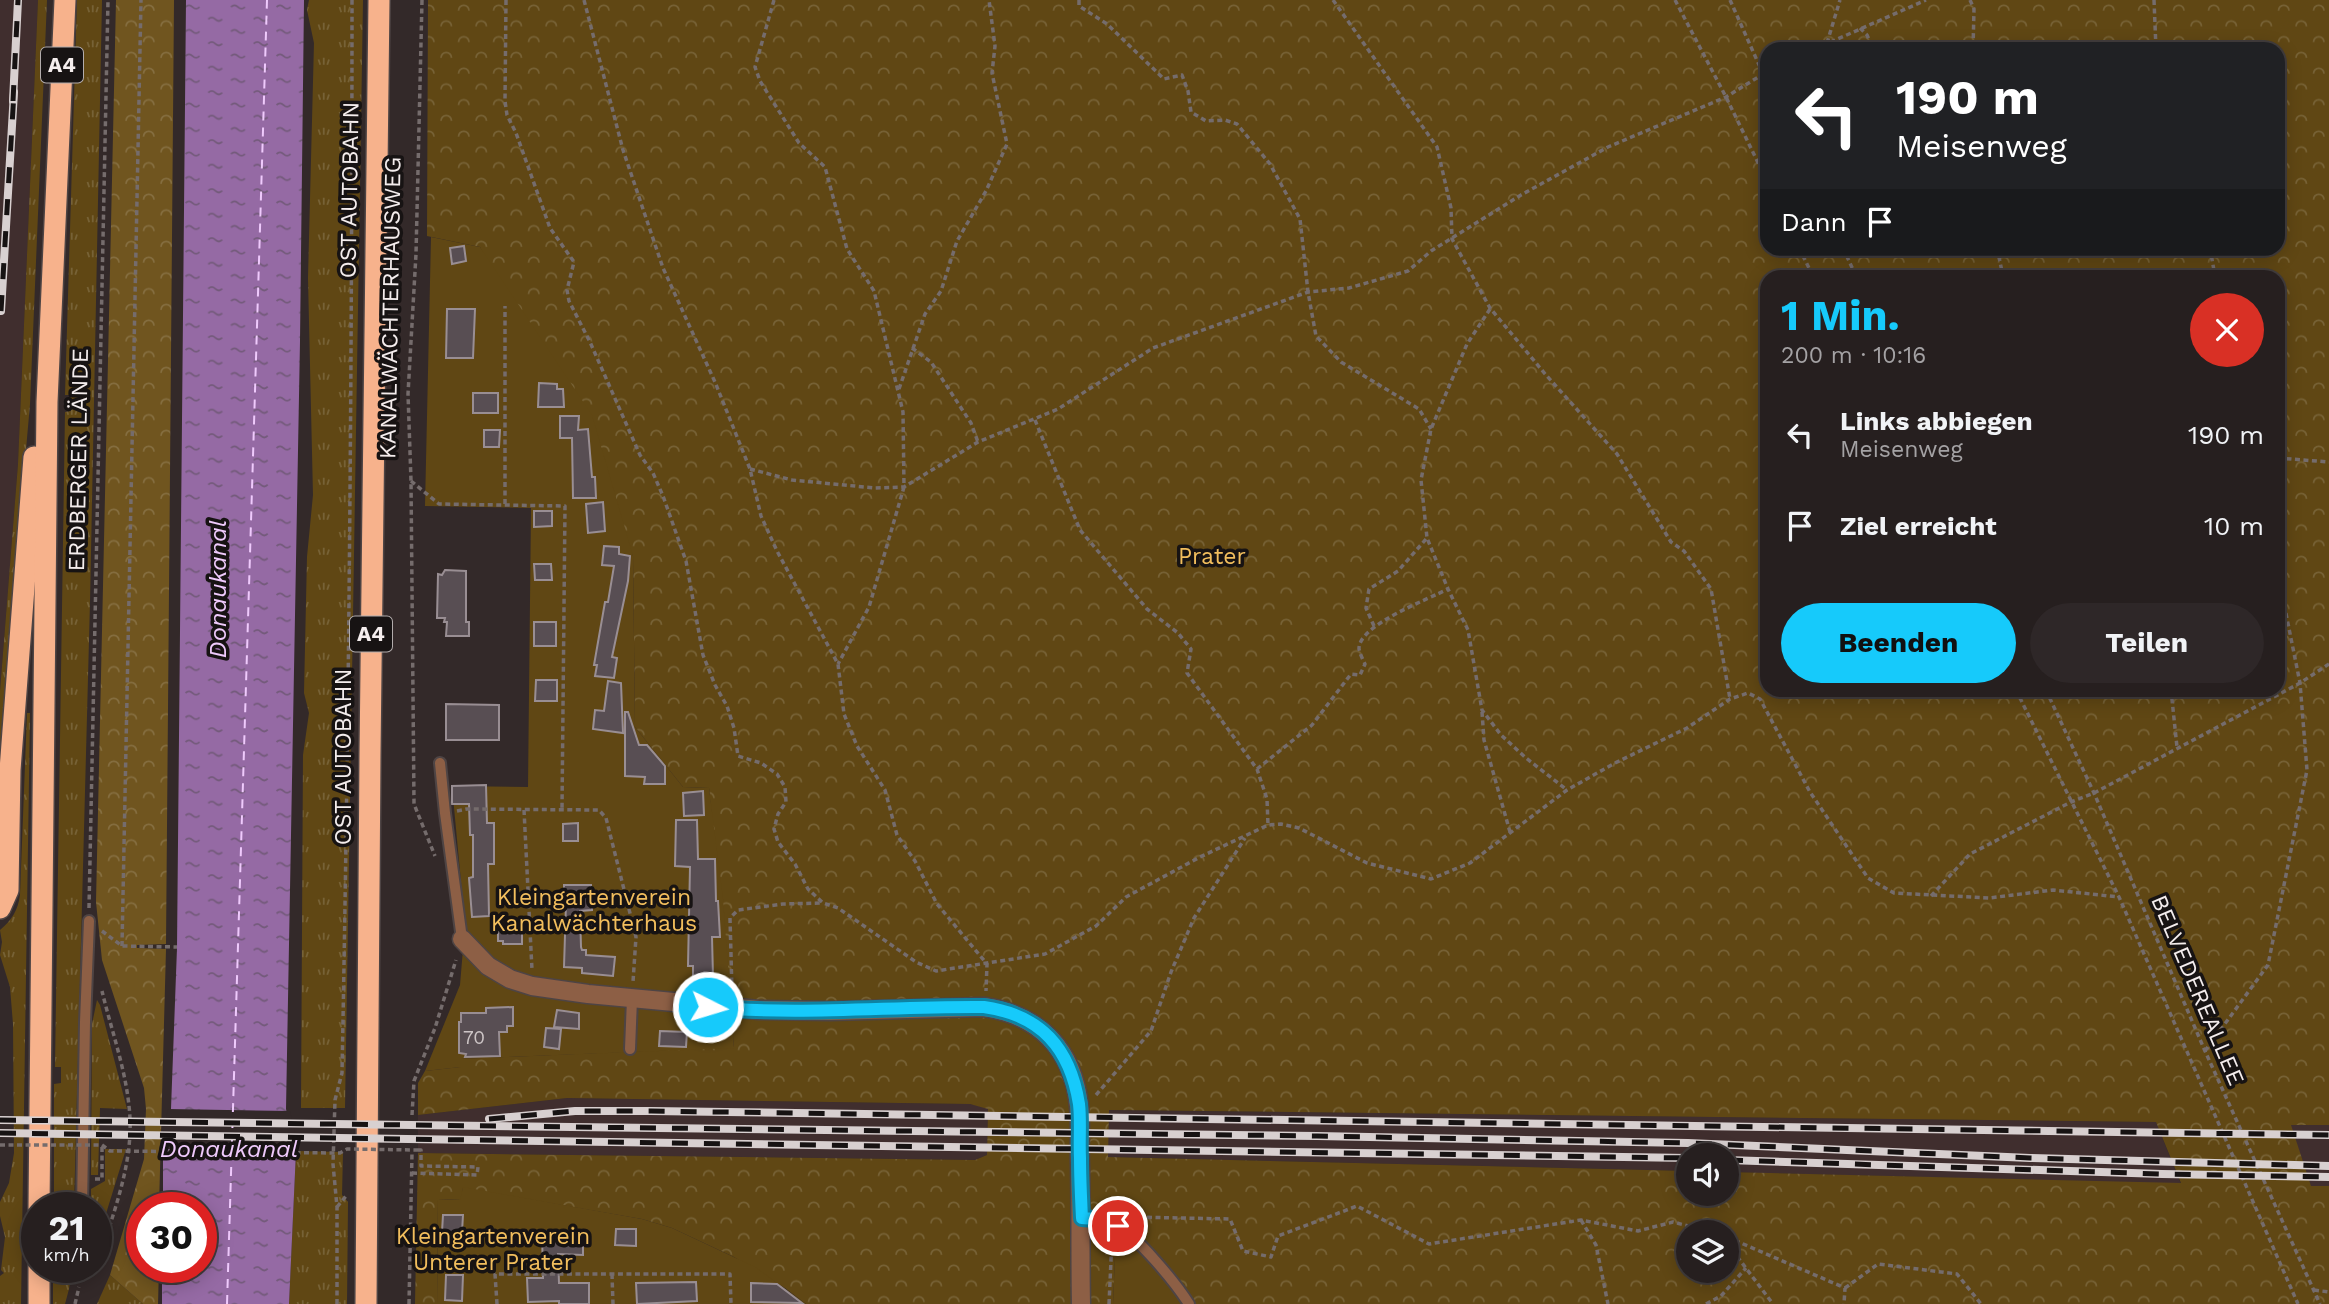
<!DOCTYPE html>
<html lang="de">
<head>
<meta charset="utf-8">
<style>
	:root { --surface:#261f1f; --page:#2e2728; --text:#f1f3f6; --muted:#a4a2a4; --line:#423d3d; --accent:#16cafb }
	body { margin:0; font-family:"Work Sans",sans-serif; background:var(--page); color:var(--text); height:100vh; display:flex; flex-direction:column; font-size:26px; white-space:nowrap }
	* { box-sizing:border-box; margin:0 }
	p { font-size:23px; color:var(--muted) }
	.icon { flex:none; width:38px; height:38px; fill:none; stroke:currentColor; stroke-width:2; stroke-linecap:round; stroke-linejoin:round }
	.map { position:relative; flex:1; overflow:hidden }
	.drawer { position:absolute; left:1760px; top:270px; width:525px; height:427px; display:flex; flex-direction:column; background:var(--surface); border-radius:21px; box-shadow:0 4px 18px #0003,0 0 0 2px var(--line) }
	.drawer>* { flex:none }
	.guide { position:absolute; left:1760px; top:42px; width:525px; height:214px; border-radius:21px; box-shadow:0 4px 18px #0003,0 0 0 2px var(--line); background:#202124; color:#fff; overflow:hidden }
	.buttons { position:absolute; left:1676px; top:1143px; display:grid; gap:14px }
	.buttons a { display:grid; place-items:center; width:63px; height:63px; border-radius:50%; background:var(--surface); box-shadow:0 4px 18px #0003,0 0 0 2px var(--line); font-size:35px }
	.speed { position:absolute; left:21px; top:1192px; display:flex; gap:14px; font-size:35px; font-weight:700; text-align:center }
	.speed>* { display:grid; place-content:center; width:91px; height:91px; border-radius:50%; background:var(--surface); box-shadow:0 4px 18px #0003,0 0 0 2px var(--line); line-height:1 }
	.speed small { font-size:18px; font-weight:400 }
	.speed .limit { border:10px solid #d22; background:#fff; color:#111 }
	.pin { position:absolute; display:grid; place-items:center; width:60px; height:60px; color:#fff; margin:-30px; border:4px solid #fff; border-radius:50%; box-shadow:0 2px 7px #0007 }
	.me { position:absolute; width:77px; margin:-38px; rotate:95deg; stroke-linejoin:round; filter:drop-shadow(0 0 5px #0008) }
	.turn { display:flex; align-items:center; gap:24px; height:147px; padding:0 21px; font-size:32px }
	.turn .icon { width:91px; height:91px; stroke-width:2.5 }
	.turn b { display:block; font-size:49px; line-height:60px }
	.then { display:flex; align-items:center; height:66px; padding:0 21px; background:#0003; gap:14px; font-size:26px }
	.round { display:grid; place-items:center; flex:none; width:74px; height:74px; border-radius:37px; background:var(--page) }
	.headline { display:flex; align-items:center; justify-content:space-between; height:119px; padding:0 21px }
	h1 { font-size:42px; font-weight:700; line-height:52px; color:var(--accent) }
	.action { display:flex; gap:14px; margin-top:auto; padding:14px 21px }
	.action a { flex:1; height:80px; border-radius:42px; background:var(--accent); color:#111; font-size:28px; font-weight:700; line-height:80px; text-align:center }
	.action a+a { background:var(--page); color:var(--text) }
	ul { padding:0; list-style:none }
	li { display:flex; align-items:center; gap:21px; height:91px; padding:0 21px }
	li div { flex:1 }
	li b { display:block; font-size:26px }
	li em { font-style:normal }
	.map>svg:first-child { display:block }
	.built { fill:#402e2e }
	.grass { fill:url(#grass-tufts) }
	.forest { fill:url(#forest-crowns) }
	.park { fill:url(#park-crowns); fill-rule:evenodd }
	.garden { fill:#604714 }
	.water { fill:url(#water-ripples) }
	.pier { fill:#332929 }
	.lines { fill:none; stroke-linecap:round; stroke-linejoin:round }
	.ferry { stroke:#efcafc; stroke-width:2; stroke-dasharray:9 7; stroke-linecap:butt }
	.building { fill:#584e53; stroke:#998e93; stroke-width:2 }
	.service-casing { stroke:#4e4444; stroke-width:14 }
	.minor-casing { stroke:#4e4444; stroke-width:21 }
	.motorway-casing { stroke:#4e4444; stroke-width:24 }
	.path { stroke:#756c6c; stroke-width:3.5; stroke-dasharray:5 3.5; stroke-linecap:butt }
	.service { stroke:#8d5f45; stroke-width:10 }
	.minor { stroke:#8d5f45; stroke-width:18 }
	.motorway { stroke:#f7b28c; stroke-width:21 }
	.rail-casing { stroke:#d8d0d0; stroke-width:8 }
	.rail { stroke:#171313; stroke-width:5; stroke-dasharray:16; stroke-linecap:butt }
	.path-bridge { stroke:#756c6c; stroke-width:3.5; stroke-dasharray:5 3.5; stroke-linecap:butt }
	.route-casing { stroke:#0e83a3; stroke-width:18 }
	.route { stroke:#16cafb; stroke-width:12 }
	.labels { text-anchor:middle; stroke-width:7; stroke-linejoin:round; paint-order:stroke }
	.number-label { font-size:19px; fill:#cdc5c6 }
	.shield { fill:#171313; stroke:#b2acac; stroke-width:2 }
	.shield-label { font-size:21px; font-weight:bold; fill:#f4eded }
	.street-label { font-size:23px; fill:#f4eded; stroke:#171313 }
	.park-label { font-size:23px; fill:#f2be5d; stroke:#171313 }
	.water-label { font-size:24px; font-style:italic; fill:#efcafc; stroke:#171313 }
</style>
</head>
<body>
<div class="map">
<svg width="2329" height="1304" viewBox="0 0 2329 1304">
	<defs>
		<pattern id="grass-tufts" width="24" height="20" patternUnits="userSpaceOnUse" patternTransform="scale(1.75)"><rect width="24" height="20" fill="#604714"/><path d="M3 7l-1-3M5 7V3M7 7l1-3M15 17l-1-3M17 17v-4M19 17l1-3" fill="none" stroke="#776236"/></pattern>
		<pattern id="forest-crowns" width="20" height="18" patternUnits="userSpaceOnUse" patternTransform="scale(1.75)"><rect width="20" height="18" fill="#70551f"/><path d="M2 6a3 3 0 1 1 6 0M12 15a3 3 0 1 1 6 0" fill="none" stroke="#856e40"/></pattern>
		<pattern id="park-crowns" width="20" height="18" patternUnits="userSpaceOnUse" patternTransform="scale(1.75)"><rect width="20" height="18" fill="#604714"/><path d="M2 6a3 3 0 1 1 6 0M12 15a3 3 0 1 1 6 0" fill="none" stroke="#776236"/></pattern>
		<pattern id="water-ripples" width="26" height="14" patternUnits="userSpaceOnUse" patternTransform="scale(1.75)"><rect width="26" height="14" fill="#956aa4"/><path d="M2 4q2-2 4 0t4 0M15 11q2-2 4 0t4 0" fill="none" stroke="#735a7a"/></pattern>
	</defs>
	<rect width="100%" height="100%" fill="#332929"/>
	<g class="built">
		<polygon points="0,0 38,0 18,464 0,691"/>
		<polygon points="567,1098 970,1104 988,1108 987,1155 975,1160 418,1153 418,1115"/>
		<polygon points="1108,1110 2156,1122 2181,1184 1727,1172 1727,1155 1689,1155 1689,1171 1108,1157"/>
		<polygon points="2290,1125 2329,1125 2329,1186 2311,1186"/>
	</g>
	<g class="grass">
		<polygon points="38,0 47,0 30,404 1,734 0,775 0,691 18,464"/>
		<polygon points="77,0 102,0 90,602 74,1207 54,1208 54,1084 61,1083 61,1067 55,1067 65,412 71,411 70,395 65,395"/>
		<polygon points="309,0 363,0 345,1108 301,1108 303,755 309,713 304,693 307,557 313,495 308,278 314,43 307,10"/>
		<path d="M27 713H30L21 1304H0V1276L4 1273 1 1270 5 1237 0 1216V1202L9 1183 14 1153 13 1024 10 987 0 955 2 942 0 930C12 920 18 910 20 895Z"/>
		<polygon points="97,1000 100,1005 127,1109 100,1108 98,1175 91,1175 92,1024"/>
		<polygon points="105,1149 126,1149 96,1246 96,1208 91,1207 91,1189 105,1181"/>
		<polygon points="296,1151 343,1152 342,1195 348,1202 347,1304 289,1304"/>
		<polygon points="53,1267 72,1267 69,1289 65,1304 53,1304"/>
		<polygon points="110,1275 143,1304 97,1304"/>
	</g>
	<polygon class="forest" points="116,0 174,0 166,944 137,945 137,948 166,949 159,1207 142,1208 142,1267 159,1267 158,1304 143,1304 110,1275 144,1159 146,1109 144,1088 102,960 96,902"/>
	<path class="park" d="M428 0H2329V1125H2291L2311 1186H2329V1304H1184L1116 1234 1113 1304H806L785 1288 734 1257 672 1228 642 1219 463 1188 461 1200 438 1199 437 1304H415L418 1153 975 1160 987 1155 988 1109 970 1104 567 1098 418 1115V1083L425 1071 460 1067V1059L734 1047 709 788 683 787 635 727 633 556 480 247 427 236ZM1768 49H2278V248H1768ZM1768 276H2278V690H1768ZM1109 1110 2156 1122 2181 1183 1727 1172V1194H1689V1171L1108 1157ZM1689 1232H1727V1270H1689Z"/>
	<g class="garden">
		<polygon points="431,237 480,247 592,415 633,556 635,727 683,787 709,788 723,899 734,1048 461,1059 461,1067 425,1071 460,985 465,925 452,786 528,787 531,508 425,506"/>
		<polygon points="463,1187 642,1219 672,1228 755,1267 806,1304 437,1304 438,1199 460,1200"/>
		<polygon points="1116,1232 1171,1282 1184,1304 1113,1304"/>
	</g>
	<polygon class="water" points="186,0 304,0 300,341 286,1109 296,1151 289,1304 162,1304 162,1267 201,1267 201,1208 163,1207 163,1149 171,1109 177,948"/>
	<polygon class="pier" points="168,1109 290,1111 299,1151 159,1149"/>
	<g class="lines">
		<polyline class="ferry" points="227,1304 267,0"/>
	</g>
	<g class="building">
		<polygon points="464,246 466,261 452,264 450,248"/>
		<polygon points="447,309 475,309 473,358 446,358"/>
		<polygon points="539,383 557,384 557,389 563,389 564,407 538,407"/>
		<rect x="473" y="393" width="25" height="20"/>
		<polygon points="560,416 579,416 578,430 588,429 592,477 595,477 596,498 573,498 572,438 560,438"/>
		<polygon points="484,430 500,430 499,447 484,447"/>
		<polygon points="603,502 605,531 588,533 586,504"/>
		<polygon points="534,511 552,511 552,526 534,527"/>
		<polygon points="604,546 619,547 619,554 630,556 628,581 612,657 617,658 614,678 595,676 597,665 594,665 605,602 608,602 614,566 602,565"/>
		<polygon points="534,564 551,564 552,580 535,580"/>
		<polygon points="445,570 466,571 466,622 469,622 469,636 446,636 447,622 444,622 445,618 437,618 438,574 442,575"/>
		<rect x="534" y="622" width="22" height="24"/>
		<polygon points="536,680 557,680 557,701 535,701"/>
		<polygon points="608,681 621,683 623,733 593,729 595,710 604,711"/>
		<polygon points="446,704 499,705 499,740 446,740"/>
		<polygon points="625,712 628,712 639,745 647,745 665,766 665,784 644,784 645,777 625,776"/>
		<polygon points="486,785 487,823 494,823 494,864 488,864 489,916 472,917 469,878 473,877 473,835 470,835 469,804 452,804 452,786"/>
		<polygon points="703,791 704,815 684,816 683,793"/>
		<polygon points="676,820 697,820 698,859 715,859 716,901 718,901 720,937 712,937 713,976 693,976 693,966 688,966 690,867 675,866"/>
		<polygon points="578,823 578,841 563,841 563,824"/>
		<polygon points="564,885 591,885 592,910 580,911 581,947 582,950 586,950 586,955 615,957 613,976 582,973 582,968 564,967 566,903 564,903"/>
		<polygon points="498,926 522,926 522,944 503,944 503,941 498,941"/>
		<polygon points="513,1007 513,1026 507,1026 507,1032 499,1032 500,1056 465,1057 466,1054 459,1053 459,1022 461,1022 461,1013 486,1013 486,1008"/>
		<polygon points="557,1010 579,1013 579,1029 554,1027"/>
		<polygon points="546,1028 561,1029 559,1049 544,1047"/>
		<polygon points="660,1031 687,1032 686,1047 659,1046"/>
		<polygon points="443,1215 463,1215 462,1232 442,1232"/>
		<polygon points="616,1229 636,1229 636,1246 615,1245"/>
		<polygon points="542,1231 583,1232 583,1255 558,1254 559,1283 589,1283 589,1304 559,1304 559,1301 528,1302 527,1278 543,1278"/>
		<polygon points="446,1275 463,1275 462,1301 445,1300"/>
		<polygon points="696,1282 697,1301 637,1304 636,1283"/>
		<polygon points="751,1283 777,1284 802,1303 751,1302"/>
	</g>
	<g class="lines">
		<g class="service-casing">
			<g id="service">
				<polyline points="440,763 445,813 462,939"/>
				<polyline points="630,1049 632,999"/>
				<polyline points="82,1208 85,1022 89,921"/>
				<path d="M1082 1218C1093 1219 1105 1218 1115 1224 1137 1236 1175 1282 1189 1304"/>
				<polyline points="81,1275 81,1267"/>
			</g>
		</g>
		<g class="minor-casing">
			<path id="minor" d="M462 939 488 966 510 979 532 986 588 994 759 1010 830 1011 984 1007C1040 1015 1073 1050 1079 1106 1081 1125 1079 1145 1080 1165 1081 1211 1080 1258 1081 1304"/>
		</g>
		<g class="motorway-casing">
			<g id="motorway">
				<polyline points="0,908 8,890 10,770 34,457"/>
				<polyline points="39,1208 47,402 65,0"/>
				<polyline points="39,1304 39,1267"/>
				<polyline points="366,1304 370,754 379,0"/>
			</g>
		</g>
		<g class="path">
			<polyline points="422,0 416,254 408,394 411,481 414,804 435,856"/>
			<polyline points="506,0 505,101 507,115 516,133 550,228 574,262 567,290 569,301 590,342 640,455 653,473 663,496 686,561 703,655 715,685 727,706 734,728 738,756 761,763 777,774 785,787 786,802 778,814 774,829 778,842 795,864 808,889 823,903 838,908 916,962 936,971 1045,954 1096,926 1126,897 1200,857 1268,825 1281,824 1299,828 1367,863 1431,879 1470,863 1567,790 1615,763 1687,728 1730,699 1748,693 1760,699 1810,792 1868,878 1894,893 1989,898 2053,890 2119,897"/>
			<polyline points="584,0 623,150 663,268 715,382 750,469 761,516 777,551 838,664 844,714 857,746 885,790 897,835 915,861 937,904 987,964 986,991"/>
			<polyline points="774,0 755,67 760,81 799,143 825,167 847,249 874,291 903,412 904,487 869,607 838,664"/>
			<polyline points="1079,0 1079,6 1107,24 1164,79 1182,75 1188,91 1191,112 1206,121 1225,120 1237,124 1270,164 1300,219 1308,292 1316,336 1341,362 1419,409 1431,429"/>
			<polyline points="1333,0 1437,147 1451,208 1452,239 1490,308 1546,375 1617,454 1671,542 1684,551 1711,589 1730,699"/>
			<polyline points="1675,0 1726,97 1768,183"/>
			<polyline points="1730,0 1768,85"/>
			<polyline points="1970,0 1974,9 1973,49"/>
			<polyline points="2154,0 2156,49"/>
			<polyline points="1860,28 1867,35 1873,49"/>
			<polyline points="1827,43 1840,0"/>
			<polyline points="1815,49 1926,0"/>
			<polyline points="1799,248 1813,276"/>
			<polyline points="1843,248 1856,276"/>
			<polyline points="1997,248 2003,276"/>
			<polyline points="2210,248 2215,276"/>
			<polyline points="1490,309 1467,344 1431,429 1421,480 1427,538 1448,589 1468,630 1482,710 1501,735 1526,758 1567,790"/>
			<polyline points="912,348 931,362 971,423 978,442"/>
			<polyline points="899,389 925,314 941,291 957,241 986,191 1007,144 992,73 995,46 989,0"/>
			<polyline points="1035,420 1080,530 1147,609 1178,633 1191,649 1187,673 1257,769 1267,799 1268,825"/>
			<polyline points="2278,458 2329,462"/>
			<polyline points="750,469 792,480 875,488 904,487 978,442 1058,409 1153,348 1308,292 1349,288 1408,271 1431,251 1521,195 1608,147 1726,97 1768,71"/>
			<polyline points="411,481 439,504 565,506 562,809"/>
			<polyline points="505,504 505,306"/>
			<polyline points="1374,626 1366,608 1369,589 1398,571 1427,538"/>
			<polyline points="2016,690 2119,897 2298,1304"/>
			<polyline points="2046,690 2094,793 2205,1051 2320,1304"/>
			<polyline points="2171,690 2177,747"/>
			<polyline points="1482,712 1484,740 1510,832"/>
			<path d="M1257 769 1312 725 1351 674 1360 675 1365 664C1363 660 1360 654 1359 649 1358 625 1429 599 1448 589"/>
			<polyline points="524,810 532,970"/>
			<polyline points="457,811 467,809 599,810 606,818 636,937 633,982"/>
			<polyline points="1931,896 1970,854 2071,802 2094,793 2300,683 2329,664"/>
			<polyline points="89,908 108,0"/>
			<polyline points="102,931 122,946 177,947"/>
			<polyline points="122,946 141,0"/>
			<polyline points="732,991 730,918 738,910 783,904 821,903"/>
			<polyline points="2205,1051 2268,965 2307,770 2300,683 2278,574"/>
			<polyline points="1096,1095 1151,1031 1171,972 1194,918 1245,838"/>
			<polyline points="412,1115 414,1081 435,1028 456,960"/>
			<polyline points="412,1173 477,1175 478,1167 421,1166 421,1150 418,1150"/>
			<polyline points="95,1179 102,1179 102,1145"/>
			<polyline points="337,1207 346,1196"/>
			<polyline points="1130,1217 1230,1219 1243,1251 1271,1257 1278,1236 1357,1206 1429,1244 1581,1220 1638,1231 1673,1222 1711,1232"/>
			<polyline points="1581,1220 1596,1245 1608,1304"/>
			<polyline points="1727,1237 1845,1288 1844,1304"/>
			<polyline points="1727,1243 1773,1304"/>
			<path d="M96 1258 101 1253C116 1205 135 1157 129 1106 125 1067 111 1029 102 991"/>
			<polyline points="612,1274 613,1304"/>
			<polyline points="1845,1288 1878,1264 1957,1274 1981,1304"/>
			<polyline points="2314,1290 2329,1292"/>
			<polyline points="75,1304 79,1287"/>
			<path d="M337 1304V1207L333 1164 335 1100 342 1073C349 715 352 358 352 0"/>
			<polyline points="409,1304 412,1153"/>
			<polyline points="497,1304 495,1274 730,1274 731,1304"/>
			<polyline points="1109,1304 1112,1239"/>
			<polyline points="1706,1304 1721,1296 1746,1268"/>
		</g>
		<use href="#service" class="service"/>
		<use href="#minor" class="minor"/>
		<use href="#motorway" class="motorway"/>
		<g class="rail-casing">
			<g id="rail">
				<polyline points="13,101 18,0"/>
				<polyline points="1,311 14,92"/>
				<polyline points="489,1119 575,1111 651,1111 2329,1135"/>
				<polyline points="0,1120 1317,1136 1688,1143 2030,1158 2329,1166"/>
				<polyline points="0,1133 1689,1158"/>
				<polyline points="1727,1160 2162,1174 2329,1177"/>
			</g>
		</g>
		<use href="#rail" class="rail"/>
		<polyline class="path-bridge" points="0,1145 102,1145 110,1151 340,1153 347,1149 418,1150"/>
	</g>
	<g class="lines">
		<g class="route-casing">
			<path id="route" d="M708 1007C800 1016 892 1006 984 1007 1041 1015 1070 1048 1079 1104 1081 1121 1079 1141 1080 1158 1080 1178 1081 1198 1082 1218 1094 1219 1108 1218 1118 1226"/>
		</g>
		<use href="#route" class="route"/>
	</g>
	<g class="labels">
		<g class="number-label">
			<text x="474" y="1044">70</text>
		</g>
		<g class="shield">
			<rect x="41" y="47.5" width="42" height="35" rx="5"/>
			<rect x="350" y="616.5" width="42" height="35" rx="5"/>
		</g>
		<g class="shield-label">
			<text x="62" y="72">A4</text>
			<text x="371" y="641">A4</text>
		</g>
		<g class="street-label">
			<text transform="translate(349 190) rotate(-89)" y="8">OST AUTOBAHN</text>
			<text transform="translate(390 308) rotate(-89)" y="8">KANALWÄCHTERHAUSWEG</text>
			<text transform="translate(78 460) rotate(-89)" y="8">ERDBERGER LÄNDE</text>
			<text transform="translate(343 757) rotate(-90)" y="8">OST AUTOBAHN</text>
			<text transform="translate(2198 990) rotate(67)" y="8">BELVEDEREALLEE</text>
		</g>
		<g class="park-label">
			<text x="1212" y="564">Prater</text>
			<text x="594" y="905">Kleingartenverein<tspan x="594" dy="26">Kanalwächterhaus</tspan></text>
			<text x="493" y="1244">Kleingartenverein<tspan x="493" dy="26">Unterer Prater</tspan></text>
		</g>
		<g class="water-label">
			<text transform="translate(218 589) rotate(-90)" y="8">Donaukanal</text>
			<text x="229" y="1157">Donaukanal</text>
		</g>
	</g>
</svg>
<div class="buttons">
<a><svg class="icon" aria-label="sound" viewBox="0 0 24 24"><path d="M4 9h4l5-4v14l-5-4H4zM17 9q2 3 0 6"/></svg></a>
<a><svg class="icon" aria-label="layers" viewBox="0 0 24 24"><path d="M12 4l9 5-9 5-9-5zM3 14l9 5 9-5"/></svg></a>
</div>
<div class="speed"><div>21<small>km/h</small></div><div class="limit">30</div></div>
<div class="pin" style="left:1118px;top:1226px;background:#d93025"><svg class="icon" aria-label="arrive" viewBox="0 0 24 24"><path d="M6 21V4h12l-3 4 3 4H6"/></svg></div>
<svg class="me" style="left:708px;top:1007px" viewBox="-20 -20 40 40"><circle r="17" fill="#16cafb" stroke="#fff" stroke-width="3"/><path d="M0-11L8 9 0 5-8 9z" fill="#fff"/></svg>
<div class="guide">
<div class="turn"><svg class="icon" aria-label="left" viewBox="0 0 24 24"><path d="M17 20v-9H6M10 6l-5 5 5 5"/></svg><div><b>190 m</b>Meisenweg</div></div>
<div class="then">Dann<svg class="icon" aria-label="arrive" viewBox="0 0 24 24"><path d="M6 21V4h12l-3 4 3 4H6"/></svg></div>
</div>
<section class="drawer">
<div class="headline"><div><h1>1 Min.</h1><p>200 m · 10:16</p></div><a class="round" style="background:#d93025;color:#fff"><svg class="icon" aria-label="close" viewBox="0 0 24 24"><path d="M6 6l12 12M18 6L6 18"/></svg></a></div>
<ul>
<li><svg class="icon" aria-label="left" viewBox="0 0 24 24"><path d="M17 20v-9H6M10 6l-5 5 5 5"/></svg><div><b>Links abbiegen</b><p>Meisenweg</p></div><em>190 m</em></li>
<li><svg class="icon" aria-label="arrive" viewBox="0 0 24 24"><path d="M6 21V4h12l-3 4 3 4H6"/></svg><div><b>Ziel erreicht</b></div><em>10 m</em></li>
</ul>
<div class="action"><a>Beenden</a><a>Teilen</a></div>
</section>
</div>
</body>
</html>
